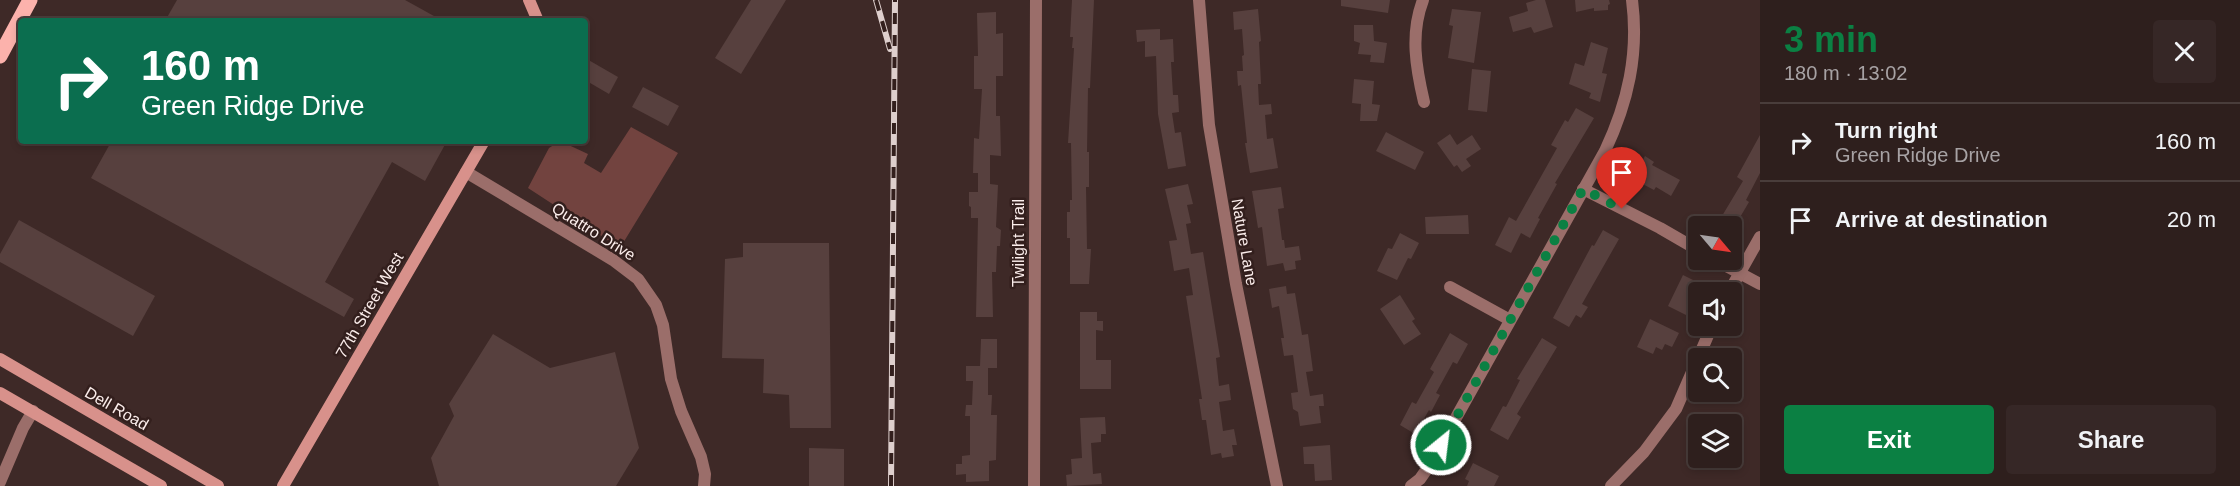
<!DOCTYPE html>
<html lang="en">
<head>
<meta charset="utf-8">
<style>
	:root { --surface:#2e1f1d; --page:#362726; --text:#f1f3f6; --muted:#a7a2a4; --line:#493d3b; --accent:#0b8043 }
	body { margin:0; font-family:Helvetica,sans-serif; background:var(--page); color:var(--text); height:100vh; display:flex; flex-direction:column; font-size:22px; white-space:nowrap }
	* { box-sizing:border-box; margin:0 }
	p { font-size:20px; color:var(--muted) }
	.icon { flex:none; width:33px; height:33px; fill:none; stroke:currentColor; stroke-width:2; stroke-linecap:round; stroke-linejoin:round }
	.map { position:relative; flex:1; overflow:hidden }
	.details { display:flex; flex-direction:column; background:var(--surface); width:480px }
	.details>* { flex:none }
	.banner { position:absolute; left:18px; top:18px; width:570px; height:126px; border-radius:6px; box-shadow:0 3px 9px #0003,0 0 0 2px var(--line); background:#0b6e4f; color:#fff; overflow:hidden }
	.needle { width:39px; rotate:119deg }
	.controls { position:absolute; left:1688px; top:216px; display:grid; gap:12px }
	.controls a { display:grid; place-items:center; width:54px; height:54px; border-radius:6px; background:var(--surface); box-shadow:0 3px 9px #0003,0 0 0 2px var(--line); font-size:30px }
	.pin { position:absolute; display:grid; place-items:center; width:51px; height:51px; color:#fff; margin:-62px -26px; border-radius:50% 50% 50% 0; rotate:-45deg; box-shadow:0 0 6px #0007 }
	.pin .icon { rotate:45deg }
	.me { position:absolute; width:66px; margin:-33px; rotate:29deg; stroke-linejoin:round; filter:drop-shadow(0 0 4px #0008) }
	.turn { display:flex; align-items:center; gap:21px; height:126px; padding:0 24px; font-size:27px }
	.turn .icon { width:78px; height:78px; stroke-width:2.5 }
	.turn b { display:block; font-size:42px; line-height:51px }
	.round { display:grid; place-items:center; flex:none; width:63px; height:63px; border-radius:6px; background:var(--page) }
	.headline { display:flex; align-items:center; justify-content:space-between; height:102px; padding:0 24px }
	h1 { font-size:36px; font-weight:700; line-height:45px; color:var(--accent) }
	.action { display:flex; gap:12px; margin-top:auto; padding:12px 24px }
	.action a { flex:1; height:69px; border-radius:6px; background:var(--accent); color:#fff; font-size:24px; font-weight:700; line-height:69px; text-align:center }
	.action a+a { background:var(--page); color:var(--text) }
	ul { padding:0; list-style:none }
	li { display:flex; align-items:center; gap:18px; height:78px; padding:0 24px; border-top:2px solid var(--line) }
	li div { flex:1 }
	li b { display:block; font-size:22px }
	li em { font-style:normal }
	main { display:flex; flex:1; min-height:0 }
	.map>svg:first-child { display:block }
	.green { fill:#72433f }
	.building { fill:#57403e }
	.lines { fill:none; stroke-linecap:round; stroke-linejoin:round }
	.street { stroke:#9b6e6a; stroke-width:12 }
	.secondary { stroke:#d8918b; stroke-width:12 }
	.primary { stroke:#fcb2ac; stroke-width:15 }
	.rail-casing { stroke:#decfcd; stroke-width:6 }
	.rail { stroke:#331f1d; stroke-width:4; stroke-dasharray:11; stroke-linecap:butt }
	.route { stroke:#0b8043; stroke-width:10; stroke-dasharray:0 18 }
	.labels { text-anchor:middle; stroke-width:5; stroke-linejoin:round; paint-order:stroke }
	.street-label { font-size:16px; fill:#fbedeb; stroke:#331f1d }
</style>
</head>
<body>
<main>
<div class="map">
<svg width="1760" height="486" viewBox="0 0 1760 486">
	<rect width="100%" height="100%" fill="#3e2927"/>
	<polygon class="green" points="631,127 678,153 620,248 528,188 549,148 560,141 588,154 584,163 601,173"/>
	<g class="building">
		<polygon points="177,0 405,0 443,21 165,21"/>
		<polygon points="751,0 786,0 741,74 715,58"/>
		<polygon points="1072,0 1094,0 1090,88 1088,88 1087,152 1089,152 1089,187 1086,187 1087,249 1091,249 1089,284 1070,284 1070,238 1067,238 1067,212 1070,212 1070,200 1072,200 1071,143 1068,143 1074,48 1072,48 1073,37 1070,37"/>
		<polygon points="1341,0 1390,0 1388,13 1341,6"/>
		<polygon points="1536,0 1545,0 1553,27 1534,33 1531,27 1513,32 1509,17 1528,11 1526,3"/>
		<polygon points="1575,0 1609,0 1610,4 1608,5 1608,10 1594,11 1594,8 1576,12"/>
		<polygon points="1258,9 1261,41 1259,42 1261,84 1258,84 1259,105 1271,104 1272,114 1265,115 1267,139 1273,138 1278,168 1250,173 1245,143 1247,143 1241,85 1238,86 1237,71 1243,71 1242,56 1244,55 1242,29 1234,30 1233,12"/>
		<polygon points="1452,9 1481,12 1474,63 1448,58 1453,26 1449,25"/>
		<polygon points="996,12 996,34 1003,33 1003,76 996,76 996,116 1000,116 1001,156 990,155 990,184 998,185 996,227 1001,230 1000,246 997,246 996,272 992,272 993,317 976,317 978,218 971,218 971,207 969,206 969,192 978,192 978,173 973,173 974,138 979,139 982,89 974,89 974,56 978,56 977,13"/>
		<polygon points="1354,25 1373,25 1374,41 1387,43 1384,63 1370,62 1371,55 1358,54 1360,43 1354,41"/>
		<polygon points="1160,29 1160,40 1173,39 1174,62 1171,62 1173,95 1178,95 1179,112 1172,113 1175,133 1181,132 1186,166 1168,169 1158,114 1156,56 1145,57 1145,41 1137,42 1136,30"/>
		<polygon points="1591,42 1608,48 1602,73 1607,74 1600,102 1589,98 1591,93 1569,84 1575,63 1584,66"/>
		<polygon points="585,58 618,77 609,94 585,80"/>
		<polygon points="1472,69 1491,71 1487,112 1468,110"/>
		<polygon points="1354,79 1374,81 1372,104 1380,105 1377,121 1360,121 1361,104 1352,103"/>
		<polygon points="643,87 679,106 668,126 632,107"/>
		<polygon points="1576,108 1594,118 1555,183 1557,184 1538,218 1540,219 1530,238 1521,233 1511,253 1495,245 1509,217 1516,221 1557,148 1551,145 1565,120 1568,122"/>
		<polygon points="1386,132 1424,152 1415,170 1376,151"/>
		<polygon points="1450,134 1457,145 1472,135 1481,149 1466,159 1471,166 1462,172 1457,165 1454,167 1437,143"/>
		<polygon points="1760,135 1760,173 1746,200 1749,202 1739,219 1735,216 1728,226 1719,221 1743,181 1737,177"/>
		<polygon points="113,141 447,141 425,181 392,162 325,282 354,299 344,317 91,178 111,142"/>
		<polygon points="1645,156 1654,162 1652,165 1680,180 1671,196 1656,187 1654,190 1633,179"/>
		<polygon points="1188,184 1193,204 1187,205 1191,223 1186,224 1191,254 1203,252 1220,357 1216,358 1219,386 1229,384 1231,400 1219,402 1223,431 1234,429 1237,445 1232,445 1234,456 1222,458 1221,453 1211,455 1206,420 1202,420 1199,399 1202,399 1186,296 1193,295 1189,268 1174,271 1169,241 1177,240 1165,189"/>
		<polygon points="1281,187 1284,208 1278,209 1282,240 1284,240 1285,248 1299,246 1301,260 1295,261 1296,269 1285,271 1283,263 1267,266 1262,227 1258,228 1252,191"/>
		<polygon points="1468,215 1469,234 1426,234 1425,217"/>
		<polygon points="19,220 155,296 133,336 0,262 0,254"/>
		<polygon points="1603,230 1619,239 1582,304 1588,307 1581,318 1576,315 1569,327 1553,318 1592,245 1594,246"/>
		<polygon points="1400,233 1419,243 1411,259 1408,258 1397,280 1377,271 1388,248 1392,249"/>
		<polygon points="743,243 829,243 831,428 790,428 789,395 763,393 764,359 722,358 725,259 743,257"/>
		<polygon points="1683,275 1717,292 1698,292 1698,299 1695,298 1686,315 1668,306"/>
		<polygon points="1286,286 1287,294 1295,293 1302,335 1308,334 1313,371 1306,372 1310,396 1323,394 1324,406 1319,406 1321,423 1300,426 1298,412 1293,409 1291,393 1298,392 1293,355 1284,356 1281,338 1284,338 1279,306 1272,308 1269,289"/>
		<polygon points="1400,295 1415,319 1412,321 1421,334 1404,345 1380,309"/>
		<polygon points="1080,312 1097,312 1097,321 1103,321 1103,331 1096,330 1096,360 1111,360 1111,389 1080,389"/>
		<polygon points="1650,319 1679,333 1672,347 1665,344 1662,350 1656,347 1653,354 1637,347"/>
		<polygon points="1450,333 1468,344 1457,364 1453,362 1436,393 1440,395 1431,412 1429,410 1415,434 1400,425 1412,402 1416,404 1434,372 1430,369"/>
		<polygon points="493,334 550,368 615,352 639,448 616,486 439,486 431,458 454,416 449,404"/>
		<polygon points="1542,338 1557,347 1517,414 1521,417 1508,440 1490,430 1503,406 1506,407 1520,380 1517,379"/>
		<polygon points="981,339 997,339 997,368 988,368 988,395 992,395 991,415 997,415 996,460 989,461 989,481 966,482 966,474 956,475 956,464 962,464 962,456 970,455 970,416 965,416 966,405 972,405 973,381 966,381 966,366 980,366"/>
		<polygon points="1105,417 1106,434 1101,434 1101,442 1091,443 1093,474 1101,473 1102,484 1067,486 1066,475 1072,474 1071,459 1082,458 1080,418"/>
		<polygon points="1330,445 1332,480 1315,481 1314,464 1304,464 1303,447"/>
		<polygon points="809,448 844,449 844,486 809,486"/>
		<polygon points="1473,463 1499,476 1494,486 1467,486 1469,481 1465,479"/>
	</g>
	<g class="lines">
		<g class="street">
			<polyline points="1199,0 1209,125 1236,284 1277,486"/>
			<path d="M1423 0C1410 34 1416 68 1424 102"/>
			<polyline points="466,172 613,260 638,279 656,305 663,325 671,379 681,411 701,457 705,474 704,486"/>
			<polyline points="1583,189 1660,228 1698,250"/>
			<polyline points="1715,260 1760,284"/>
			<polyline points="1450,287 1510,320"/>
			<polyline points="1729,292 1760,237"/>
			<polyline points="0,482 23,428 33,411"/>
			<polyline points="1034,486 1036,0"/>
			<path d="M1411 486 1420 479 1429 466 1605 151C1628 102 1639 54 1632 0"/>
			<polyline points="1611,486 1644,452 1676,409 1712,326"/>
		</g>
		<g class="secondary">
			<polyline points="529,0 538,21"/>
			<polyline points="0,359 218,486"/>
			<polyline points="0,393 161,486"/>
			<polyline points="283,486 484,141"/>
		</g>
		<polyline class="primary" points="0,56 30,0"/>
		<g class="rail-casing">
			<g id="rail">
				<polyline points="876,0 890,49"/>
				<polyline points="891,486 895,0"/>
			</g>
		</g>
		<use href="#rail" class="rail"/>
	</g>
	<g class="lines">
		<polyline class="route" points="1441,445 1583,189 1622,209"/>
	</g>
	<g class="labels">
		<g class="street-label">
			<text transform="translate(594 231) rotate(32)" y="6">Quattro Drive</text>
			<text transform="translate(1245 242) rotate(80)" y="6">Nature Lane</text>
			<text transform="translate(1018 243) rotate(-90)" y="6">Twilight Trail</text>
			<text transform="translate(369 305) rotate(-60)" y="6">77th Street West</text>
			<text transform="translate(117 408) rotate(30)" y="6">Dell Road</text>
		</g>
	</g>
</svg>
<div class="controls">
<a><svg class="needle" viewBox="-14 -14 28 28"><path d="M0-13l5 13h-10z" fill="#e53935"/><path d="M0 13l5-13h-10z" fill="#a7a2a4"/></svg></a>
<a><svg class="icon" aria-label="sound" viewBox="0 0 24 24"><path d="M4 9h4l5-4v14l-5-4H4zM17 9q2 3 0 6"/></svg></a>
<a><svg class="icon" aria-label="search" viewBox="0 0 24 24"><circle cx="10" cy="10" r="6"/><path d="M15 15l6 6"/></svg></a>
<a><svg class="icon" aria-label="layers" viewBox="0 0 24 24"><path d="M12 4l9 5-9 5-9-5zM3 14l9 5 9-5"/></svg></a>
</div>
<div class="pin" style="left:1622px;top:209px;background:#d93025"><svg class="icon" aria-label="arrive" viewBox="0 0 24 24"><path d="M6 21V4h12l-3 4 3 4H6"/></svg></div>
<svg class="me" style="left:1441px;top:445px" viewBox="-20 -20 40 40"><circle r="17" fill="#0b8043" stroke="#fff" stroke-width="3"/><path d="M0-11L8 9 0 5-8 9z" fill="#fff"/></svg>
<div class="banner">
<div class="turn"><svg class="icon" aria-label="right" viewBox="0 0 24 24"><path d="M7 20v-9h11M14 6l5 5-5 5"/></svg><div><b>160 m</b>Green Ridge Drive</div></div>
</div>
</div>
<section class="details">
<div class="headline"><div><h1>3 min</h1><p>180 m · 13:02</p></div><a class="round"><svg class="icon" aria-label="close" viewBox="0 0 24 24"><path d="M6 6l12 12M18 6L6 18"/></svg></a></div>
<ul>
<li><svg class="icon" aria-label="right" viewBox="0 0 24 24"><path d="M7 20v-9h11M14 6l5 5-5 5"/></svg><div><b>Turn right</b><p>Green Ridge Drive</p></div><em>160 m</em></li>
<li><svg class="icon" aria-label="arrive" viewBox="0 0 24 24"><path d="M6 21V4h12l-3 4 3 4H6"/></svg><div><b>Arrive at destination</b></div><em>20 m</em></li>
</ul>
<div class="action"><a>Exit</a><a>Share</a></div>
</section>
</main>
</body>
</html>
